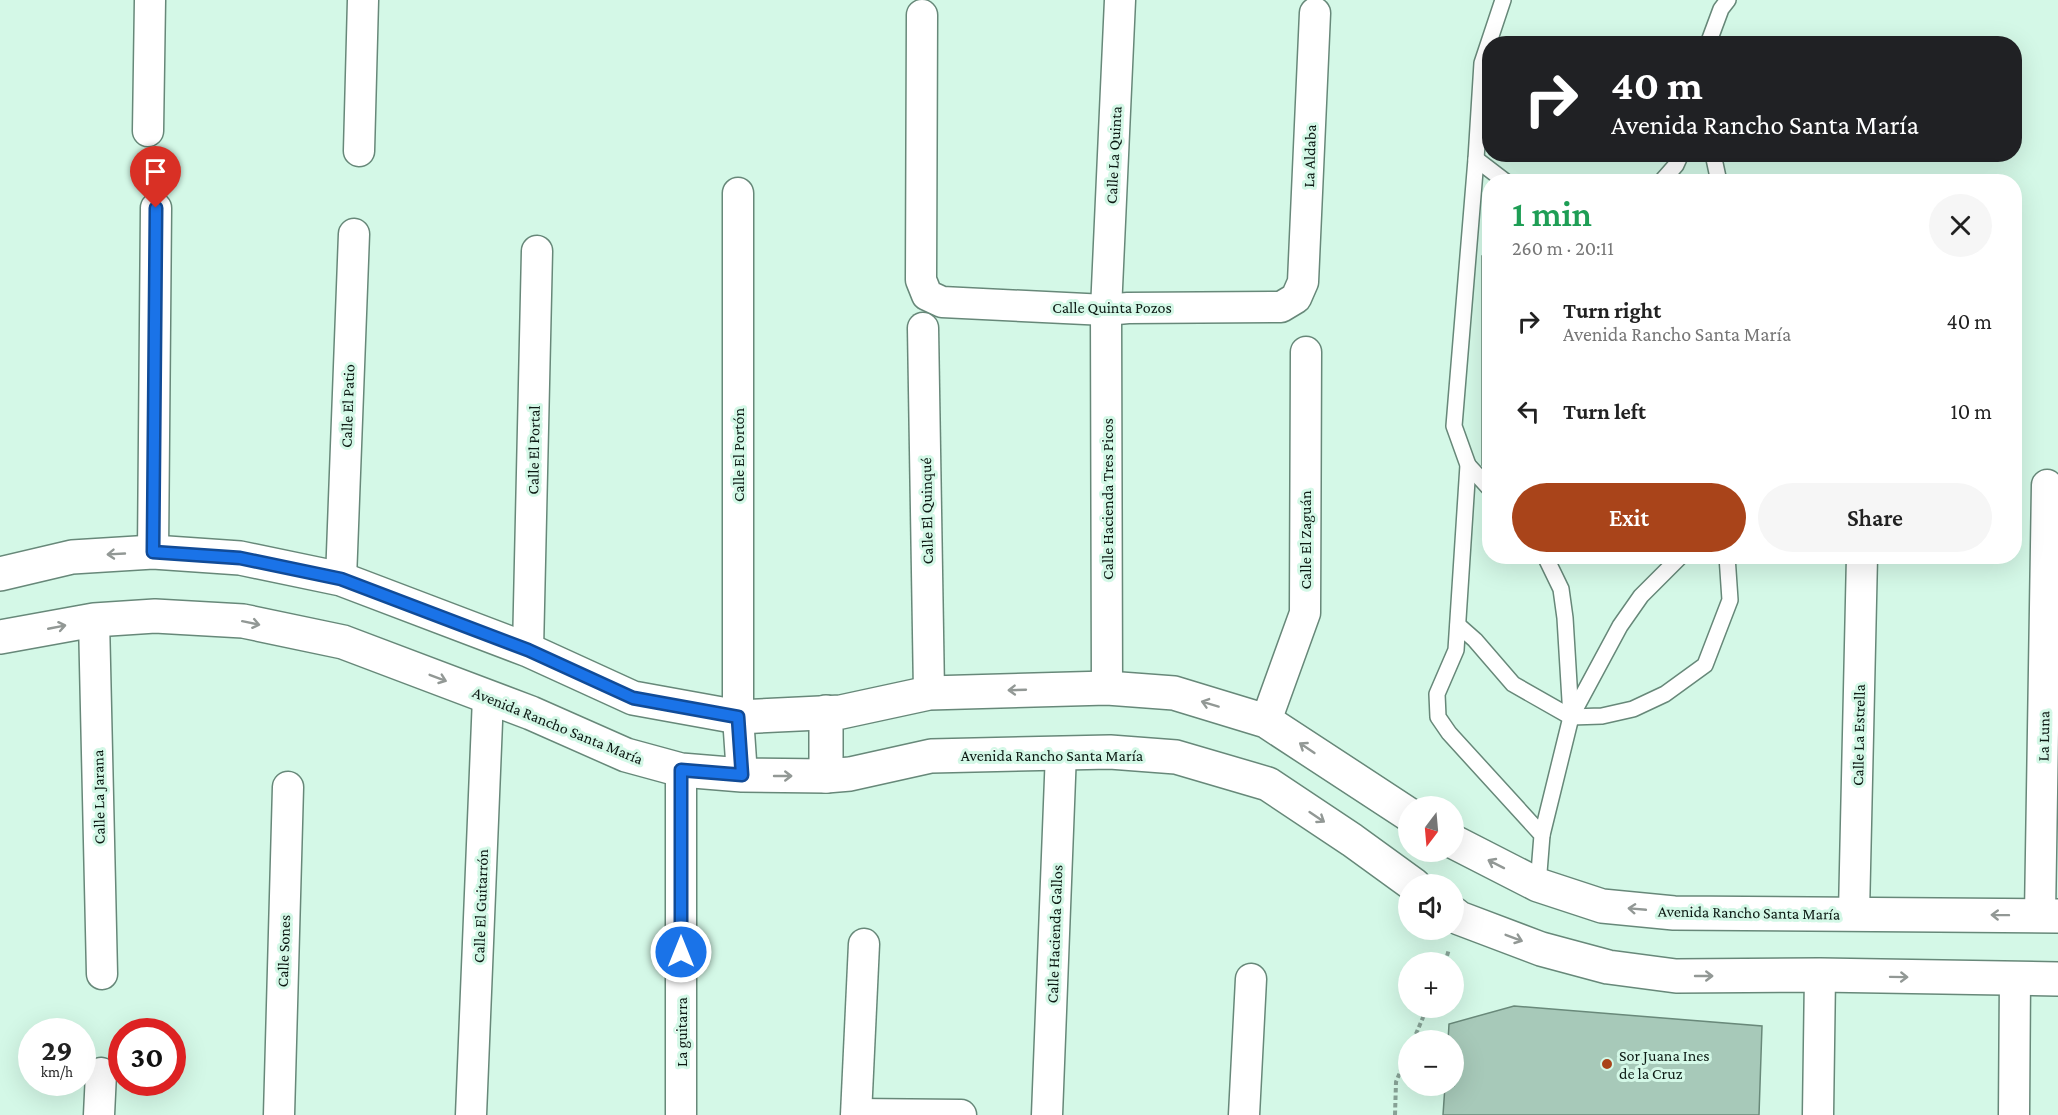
<!DOCTYPE html>
<html lang="en">
<head>
<meta charset="utf-8">
<style>
	:root { --surface:#fff; --page:#f6f6f6; --text:#222; --muted:#767676; --accent:#a9441a }
	body { margin:0; font-family:"Crimson Pro",serif; background:var(--page); color:var(--text); height:100vh; display:flex; flex-direction:column; font-size:22px; white-space:nowrap }
	* { box-sizing:border-box; margin:0 }
	p { font-size:20px; color:var(--muted) }
	.icon { flex:none; width:33px; height:33px; fill:none; stroke:currentColor; stroke-width:2; stroke-linecap:round; stroke-linejoin:round }
	.map { position:relative; flex:1; overflow:hidden }
	.side { position:absolute; left:1482px; top:174px; width:540px; height:390px; display:flex; flex-direction:column; background:var(--surface); border-radius:24px; box-shadow:0 6px 24px #0002 }
	.side>* { flex:none }
	.top-card { position:absolute; left:1482px; top:36px; width:540px; height:126px; border-radius:24px; box-shadow:0 6px 24px #0002; background:#202124; color:#fff; overflow:hidden }
	.needle { width:39px; rotate:196deg }
	.fabs { position:absolute; left:1398px; top:796px; display:grid; gap:12px }
	.fabs a { display:grid; place-items:center; width:66px; height:66px; border-radius:50%; background:var(--surface); box-shadow:0 6px 24px #0002; font-size:30px }
	.speed { position:absolute; left:18px; top:1018px; display:flex; gap:12px; font-size:30px; font-weight:700; text-align:center }
	.speed>* { display:grid; place-content:center; width:78px; height:78px; border-radius:50%; background:var(--surface); box-shadow:0 6px 24px #0002; line-height:1 }
	.speed small { font-size:15px; font-weight:400 }
	.speed .limit { border:9px solid #d22; background:#fff; color:#111 }
	.pin { position:absolute; display:grid; place-items:center; width:51px; height:51px; color:#fff; margin:-62px -26px; border-radius:50% 50% 50% 0; rotate:-45deg; box-shadow:0 0 6px #0007 }
	.pin .icon { rotate:45deg }
	.me { position:absolute; width:66px; margin:-33px; rotate:0deg; stroke-linejoin:round; filter:drop-shadow(0 0 4px #0008) }
	.turn { display:flex; align-items:center; gap:21px; height:126px; padding:0 30px; font-size:27px }
	.turn .icon { width:78px; height:78px; stroke-width:2.5 }
	.turn b { display:block; font-size:42px; line-height:51px }
	.round { display:grid; place-items:center; flex:none; width:63px; height:63px; border-radius:32px; background:var(--page) }
	.headline { display:flex; align-items:center; justify-content:space-between; height:102px; padding:0 30px }
	h1 { font-size:36px; font-weight:600; line-height:45px; color:#1e9e55 }
	.button { display:flex; gap:12px; margin-top:auto; padding:12px 30px }
	.button a { flex:1; height:69px; border-radius:36px; background:var(--accent); color:#fff; font-size:24px; font-weight:600; line-height:69px; text-align:center }
	.button a+a { background:var(--page); color:var(--text) }
	ul { padding:0; list-style:none }
	li { display:flex; align-items:center; gap:18px; height:90px; padding:0 30px }
	li div { flex:1 }
	li b { display:block; font-size:22px }
	li em { font-style:normal }
	.map>svg:first-child { display:block }
	.building { fill:#a7c9b9; stroke:#69897a; stroke-width:1.5 }
	.lines { fill:none; stroke-linecap:round; stroke-linejoin:round }
	.service-casing { stroke:#678879; stroke-width:18 }
	.minor-casing { stroke:#678879; stroke-width:33 }
	.tertiary-casing { stroke:#678879; stroke-width:36 }
	.path { stroke:#87a296; stroke-width:4; stroke-dasharray:4.5 3; stroke-linecap:butt }
	.service { stroke:#fff; stroke-width:15 }
	.minor { stroke:#fff; stroke-width:30 }
	.tertiary { stroke:#fff; stroke-width:33 }
	.oneway { stroke:#929895 }
	.route-casing { stroke:#114b97; stroke-width:15 }
	.route { stroke:#1a73e8; stroke-width:10 }
	.poi-dot { fill:#a9441a; stroke:#d4f8e7; stroke-width:2 }
	.labels { text-anchor:middle; stroke-width:6; stroke-linejoin:round; paint-order:stroke }
	.street-label { font-size:16px; fill:#0c1913; stroke:#d4f8e7 }
	.poi-label { font-size:16px; fill:#0c1913; stroke:#d4f8e7; text-anchor:start }
</style>
</head>
<body>
<div class="map">
<svg width="2058" height="1115" viewBox="0 0 2058 1115">
	<rect width="100%" height="100%" fill="#d4f8e7"/>
	<g class="building">
		<polygon points="1482,256 1490,257 1490,466 1482,465"/>
		<polygon points="1514,1006 1762,1026 1759,1115 1443,1115 1445,1086 1454,1086 1454,1041 1448,1041 1449,1024"/>
	</g>
	<g class="lines">
		<g class="service-casing">
			<g id="service">
				<polyline points="1503,0 1482,63 1476,159 1454,426 1468,465 1456,650 1437,694 1438,717 1449,733 1542,835 1538,885"/>
				<polyline points="1708,44 1721,9 1728,0"/>
				<polyline points="1713,154 1719,182"/>
				<polyline points="1476,159 1506,182"/>
				<polyline points="1661,182 1676,165 1681,154"/>
				<polyline points="1468,465 1490,489"/>
				<polyline points="1458,625 1475,640 1513,684 1571,717 1620,626 1641,596 1681,556"/>
				<polyline points="1571,717 1602,716 1633,709 1665,694 1705,665 1730,600 1727,556"/>
				<polyline points="1542,835 1571,717 1565,618 1561,589 1545,556"/>
			</g>
		</g>
		<g class="minor-casing">
			<g id="minor">
				<polyline points="922,15 921,280 927,295 942,302 1106,310 1128,308 1281,307 1296,298 1303,282 1315,13"/>
				<polyline points="148,131 150,0"/>
				<polyline points="359,151 363,0"/>
				<polyline points="738,193 738,717 742,775"/>
				<polyline points="923,328 929,693"/>
				<polyline points="153,552 156,208"/>
				<polyline points="341,579 354,234"/>
				<polyline points="94,620 102,974"/>
				<polyline points="528,650 537,251"/>
				<polyline points="1107,688 1106,310 1120,0"/>
				<polyline points="1266,721 1305,613 1306,352"/>
				<polyline points="681,770 681,1115"/>
				<polyline points="1854,913 1862,556"/>
				<polyline points="2040,915 2047,485"/>
				<polyline points="857,1114 961,1115"/>
				<polyline points="99,1115 101,1073"/>
				<polyline points="279,1115 288,787"/>
				<polyline points="471,1115 488,697"/>
				<polyline points="856,1115 864,944"/>
				<polyline points="1047,1115 1061,752"/>
				<polyline points="1244,1115 1251,979"/>
				<polyline points="1818,1115 1820,975"/>
				<polyline points="2014,1115 2015,979"/>
			</g>
		</g>
		<g class="tertiary-casing">
			<g id="tertiary">
				<polyline points="0,574 72,557 153,552 240,558 341,579 528,650 633,698 738,717 841,712 929,693 1107,688 1174,693 1266,721 1408,814"/>
				<polyline points="0,637 94,620 155,616 243,621 343,642 531,713 626,755 681,770 742,775 826,776 850,774 931,756 1110,752 1176,757 1268,784 1352,840 1414,885"/>
				<polyline points="826,712 826,776"/>
				<polyline points="1454,842 1538,885 1602,906 1674,913 2058,916"/>
				<polyline points="1454,914 1459,918 1541,949 1608,967 1676,976 1820,975 2058,979"/>
			</g>
		</g>
		<g class="path">
			<polyline points="1445,963 1449,949"/>
			<polyline points="1413,1041 1427,1008"/>
			<polyline points="1395,1115 1396,1082 1408,1053"/>
		</g>
		<use href="#service" class="service"/>
		<use href="#minor" class="minor"/>
		<use href="#tertiary" class="tertiary"/>
	</g>
	<defs><path id="oneway-shaft" d="M-6 0H5M1.5-3L5.5 0L1.5 3" fill="none" stroke-width="1.6" stroke-linecap="round" stroke-linejoin="round" transform="scale(1.5)"/></defs>
	<g class="oneway">
		<use href="#oneway-shaft" transform="translate(116 554) rotate(177)"/>
		<use href="#oneway-shaft" transform="translate(251 623) rotate(12)"/>
		<use href="#oneway-shaft" transform="translate(57 627) rotate(-11)"/>
		<use href="#oneway-shaft" transform="translate(438 678) rotate(21)"/>
		<use href="#oneway-shaft" transform="translate(1017 690) rotate(178)"/>
		<use href="#oneway-shaft" transform="translate(1210 704) rotate(-163)"/>
		<use href="#oneway-shaft" transform="translate(1307 748) rotate(-146)"/>
		<use href="#oneway-shaft" transform="translate(783 776)"/>
		<use href="#oneway-shaft" transform="translate(1317 817) rotate(34)"/>
		<use href="#oneway-shaft" transform="translate(1496 864) rotate(-153)"/>
		<use href="#oneway-shaft" transform="translate(1637 909) rotate(-175)"/>
		<use href="#oneway-shaft" transform="translate(2000 915) rotate(-179)"/>
		<use href="#oneway-shaft" transform="translate(1514 938) rotate(21)"/>
		<use href="#oneway-shaft" transform="translate(1704 976)"/>
		<use href="#oneway-shaft" transform="translate(1899 977) rotate(1)"/>
	</g>
	<g class="lines">
		<g class="route-casing">
			<polyline id="route" points="156,208 153,552 240,558 341,579 528,650 633,698 738,717 742,775 681,770 681,952"/>
		</g>
		<use href="#route" class="route"/>
	</g>
	<circle class="poi-dot" cx="1607" cy="1064" r="6"/>
	<g class="labels">
		<g class="street-label">
			<text transform="translate(1113 155) rotate(-87)" y="6">Calle La Quinta</text>
			<text transform="translate(1309 156) rotate(-88)" y="6">La Aldaba</text>
			<text x="1112" y="313">Calle Quinta Pozos</text>
			<text transform="translate(347 406) rotate(-88)" y="6">Calle El Patio</text>
			<text transform="translate(533 450) rotate(-89)" y="6">Calle El Portal</text>
			<text transform="translate(738 455) rotate(-90)" y="6">Calle El Portón</text>
			<text transform="translate(1107 499) rotate(-90)" y="6">Calle Hacienda Tres Picos</text>
			<text transform="translate(926 511) rotate(-91)" y="6">Calle El Quinqué</text>
			<text transform="translate(1305 540) rotate(-90)" y="6">Calle El Zaguán</text>
			<text transform="translate(558 725) rotate(22)" y="6">Avenida Rancho Santa María</text>
			<text transform="translate(1858 735) rotate(-89)" y="6">Calle La Estrella</text>
			<text transform="translate(2043 736) rotate(-89)" y="6">La Luna</text>
			<text x="1052" y="761">Avenida Rancho Santa María</text>
			<text transform="translate(98 797) rotate(-91)" y="6">Calle La Jarana</text>
			<text transform="translate(480 906) rotate(-88)" y="6">Calle El Guitarrón</text>
			<text transform="translate(1749 912) rotate(1)" y="6">Avenida Rancho Santa María</text>
			<text transform="translate(1054 934) rotate(-88)" y="6">Calle Hacienda Gallos</text>
			<text transform="translate(283 951) rotate(-88)" y="6">Calle Sones</text>
			<text transform="translate(681 1032) rotate(-90)" y="6">La guitarra</text>
		</g>
		<g class="poi-label">
			<text x="1619" y="1061">Sor Juana Ines<tspan x="1619" dy="18">de la Cruz</tspan></text>
		</g>
	</g>
</svg>
<div class="fabs">
<a><svg class="needle" viewBox="-14 -14 28 28"><path d="M0-13l5 13h-10z" fill="#e53935"/><path d="M0 13l5-13h-10z" fill="#767676"/></svg></a>
<a><svg class="icon" aria-label="sound" viewBox="0 0 24 24"><path d="M4 9h4l5-4v14l-5-4H4zM17 9q2 3 0 6"/></svg></a>
<a>+</a>
<a>−</a>
</div>
<div class="speed"><div>29<small>km/h</small></div><div class="limit">30</div></div>
<div class="pin" style="left:156px;top:208px;background:#d93025"><svg class="icon" aria-label="arrive" viewBox="0 0 24 24"><path d="M6 21V4h12l-3 4 3 4H6"/></svg></div>
<svg class="me" style="left:681px;top:952px" viewBox="-20 -20 40 40"><circle r="17" fill="#1a73e8" stroke="#fff" stroke-width="3"/><path d="M0-11L8 9 0 5-8 9z" fill="#fff"/></svg>
<div class="top-card">
<div class="turn"><svg class="icon" aria-label="right" viewBox="0 0 24 24"><path d="M7 20v-9h11M14 6l5 5-5 5"/></svg><div><b>40 m</b>Avenida Rancho Santa María</div></div>
</div>
<section class="side">
<div class="headline"><div><h1>1 min</h1><p>260 m · 20:11</p></div><a class="round"><svg class="icon" aria-label="close" viewBox="0 0 24 24"><path d="M6 6l12 12M18 6L6 18"/></svg></a></div>
<ul>
<li><svg class="icon" aria-label="right" viewBox="0 0 24 24"><path d="M7 20v-9h11M14 6l5 5-5 5"/></svg><div><b>Turn right</b><p>Avenida Rancho Santa María</p></div><em>40 m</em></li>
<li><svg class="icon" aria-label="left" viewBox="0 0 24 24"><path d="M17 20v-9H6M10 6l-5 5 5 5"/></svg><div><b>Turn left</b></div><em>10 m</em></li>
</ul>
<div class="button"><a>Exit</a><a>Share</a></div>
</section>
</div>
</body>
</html>
